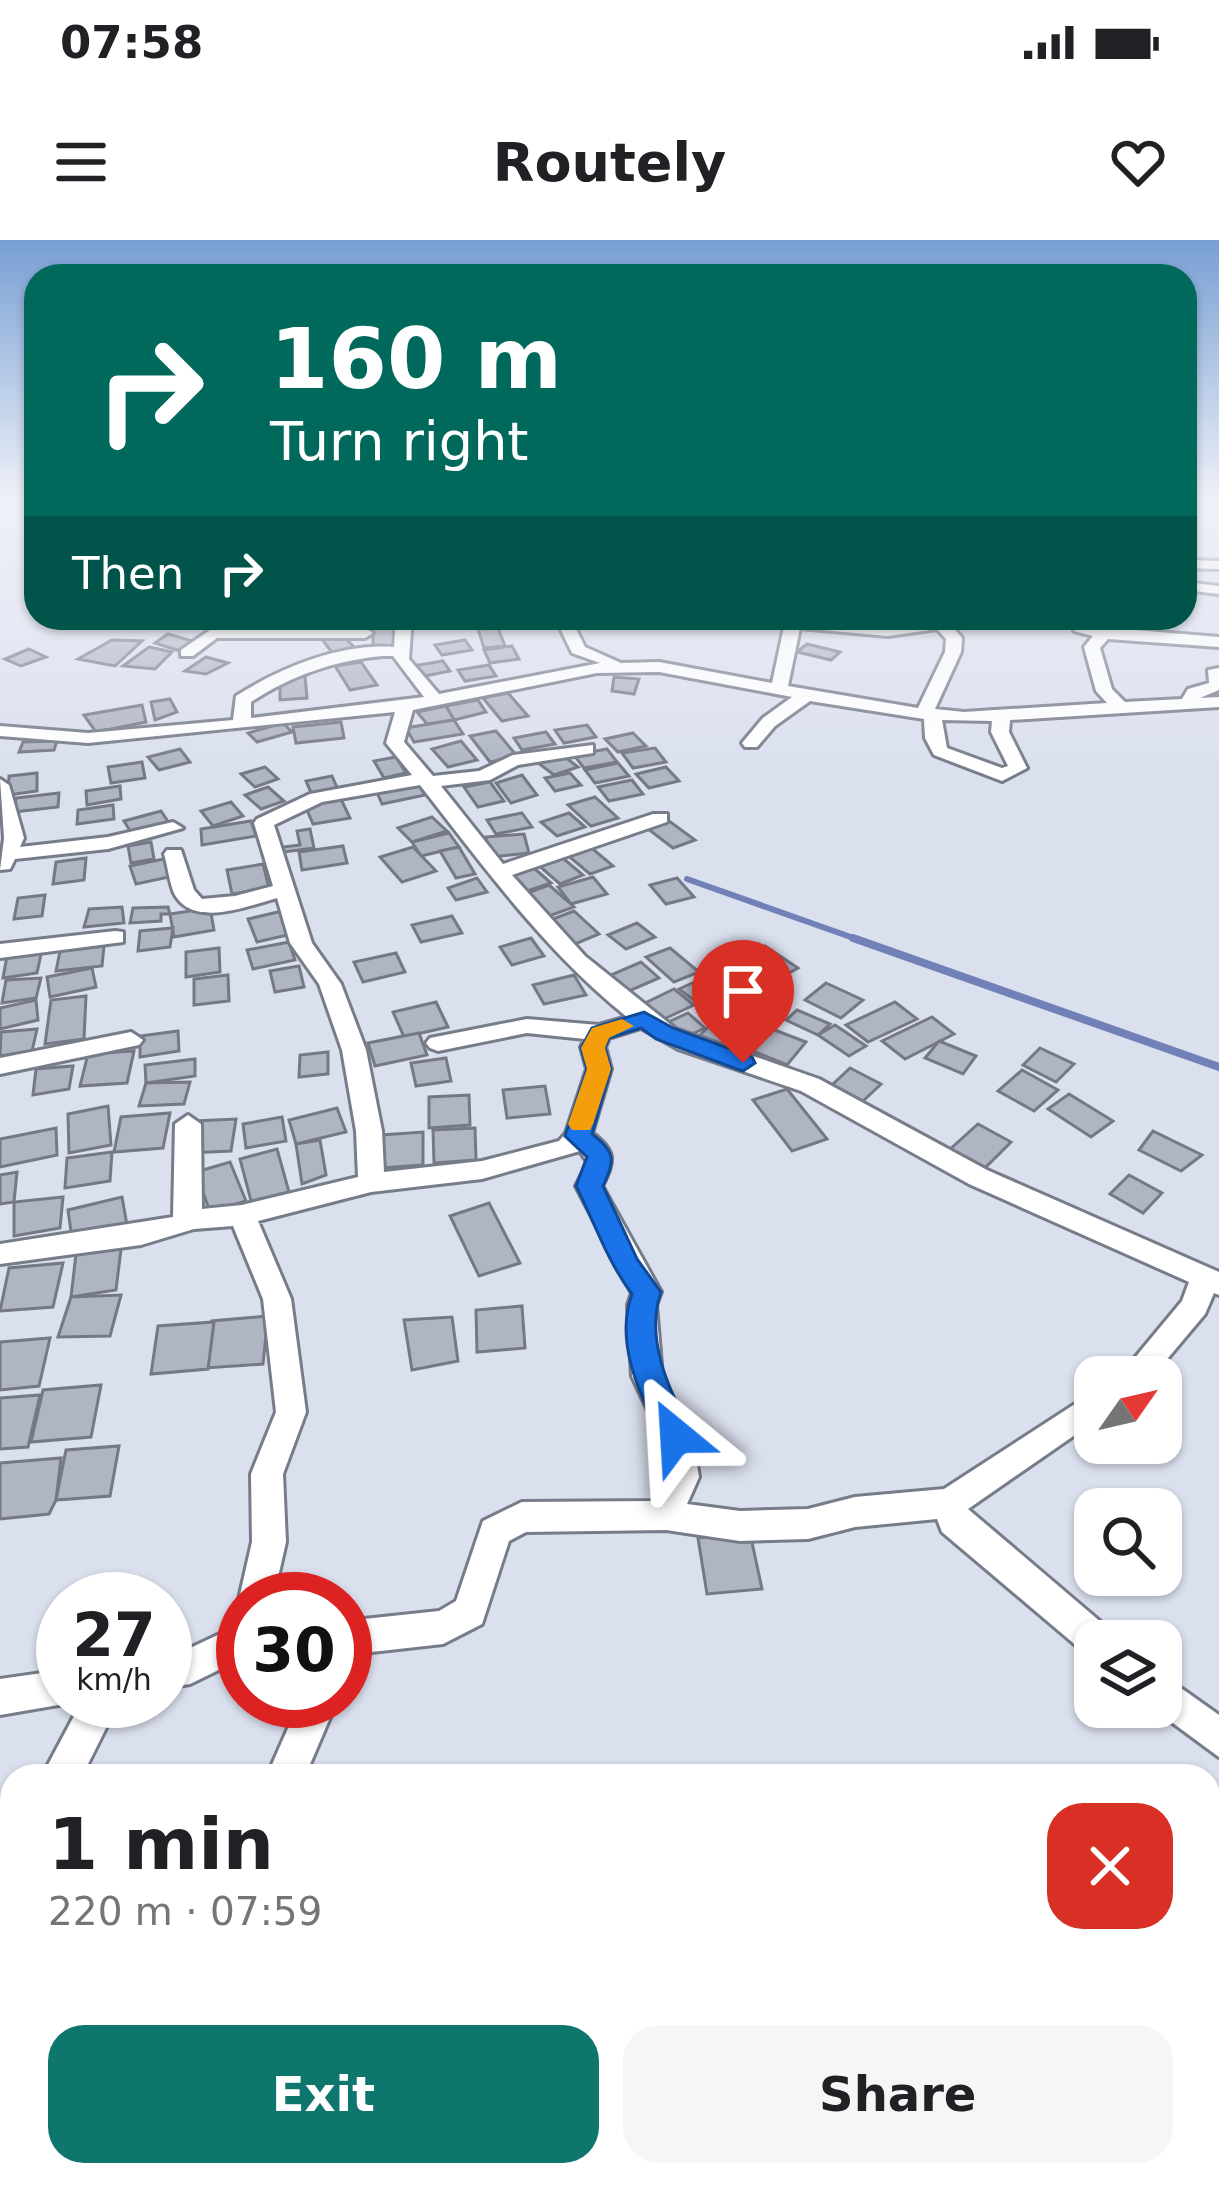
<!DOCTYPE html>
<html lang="en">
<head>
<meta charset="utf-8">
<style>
	:root { --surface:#fff; --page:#f6f6f6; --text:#202124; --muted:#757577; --accent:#0f766e }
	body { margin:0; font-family:"DejaVu Sans",sans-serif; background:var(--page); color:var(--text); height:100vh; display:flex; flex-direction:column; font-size:45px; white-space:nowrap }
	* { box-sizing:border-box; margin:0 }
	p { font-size:39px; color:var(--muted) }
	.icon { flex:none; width:66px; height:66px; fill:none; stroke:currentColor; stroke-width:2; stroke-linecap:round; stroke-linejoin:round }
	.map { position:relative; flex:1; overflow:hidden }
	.details { position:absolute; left:0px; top:1524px; width:1221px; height:423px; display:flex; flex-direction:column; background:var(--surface); border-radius:36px 36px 0 0; box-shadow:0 3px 9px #0004 }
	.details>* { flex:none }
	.guide { position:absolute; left:24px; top:24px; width:1173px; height:366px; border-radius:36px; box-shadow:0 3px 9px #0004; background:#00695c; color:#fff; overflow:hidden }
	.needle { width:78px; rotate:56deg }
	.buttons { position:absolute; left:1074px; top:1116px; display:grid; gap:24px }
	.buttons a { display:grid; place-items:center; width:108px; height:108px; border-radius:24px; background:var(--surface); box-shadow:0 3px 9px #0004; font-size:60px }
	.speed { position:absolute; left:36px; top:1332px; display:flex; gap:24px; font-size:60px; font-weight:700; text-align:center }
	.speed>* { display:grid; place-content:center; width:156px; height:156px; border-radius:50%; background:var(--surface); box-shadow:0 3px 9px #0004; line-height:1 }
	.speed small { font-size:30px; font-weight:400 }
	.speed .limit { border:18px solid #d22; background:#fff; color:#111 }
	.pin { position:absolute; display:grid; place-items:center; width:102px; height:102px; color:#fff; margin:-123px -51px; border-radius:50% 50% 50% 0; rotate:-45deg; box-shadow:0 0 12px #0007 }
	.pin .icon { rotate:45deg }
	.me { position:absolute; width:132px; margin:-66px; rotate:333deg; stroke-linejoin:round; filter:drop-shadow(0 0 9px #0008) }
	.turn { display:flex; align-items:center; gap:42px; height:252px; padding:0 48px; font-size:54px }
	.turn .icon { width:156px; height:156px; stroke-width:2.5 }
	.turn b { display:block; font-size:84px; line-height:102px }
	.then { display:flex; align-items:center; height:114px; padding:0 48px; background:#0003; gap:24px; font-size:45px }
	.round { display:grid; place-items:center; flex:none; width:126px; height:126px; border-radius:36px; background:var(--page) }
	.overview { display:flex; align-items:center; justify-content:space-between; height:204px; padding:0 48px }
	h1 { font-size:72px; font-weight:700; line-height:90px }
	.cta { display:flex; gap:24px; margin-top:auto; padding:24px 48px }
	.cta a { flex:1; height:138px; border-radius:36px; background:var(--accent); color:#fff; font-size:48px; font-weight:700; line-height:138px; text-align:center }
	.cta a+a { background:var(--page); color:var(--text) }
	.status { display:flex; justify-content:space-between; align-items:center; height:84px; padding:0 60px; background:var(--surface); direction:ltr }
	.status svg { height:33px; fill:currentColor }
	header { display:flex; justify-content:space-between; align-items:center; height:156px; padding:0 48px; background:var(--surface); font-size:54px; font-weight:700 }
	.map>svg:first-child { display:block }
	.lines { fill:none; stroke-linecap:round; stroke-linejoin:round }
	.stream-far1 { stroke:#7180b6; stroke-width:6 }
	.stream { stroke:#7180b6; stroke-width:8 }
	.building { fill:#b0b5c4; stroke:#757987; stroke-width:3 }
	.street-casing { stroke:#777c8a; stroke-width:6 }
	.street { fill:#fff; fill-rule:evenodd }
	.route { fill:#1a73e8; stroke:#114b97; stroke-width:3 }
	.slow { fill:#f59e0b }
</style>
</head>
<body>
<div class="status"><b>07:58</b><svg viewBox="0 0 49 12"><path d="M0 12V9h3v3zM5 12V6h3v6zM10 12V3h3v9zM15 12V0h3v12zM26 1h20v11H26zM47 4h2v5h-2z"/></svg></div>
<header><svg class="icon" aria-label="menu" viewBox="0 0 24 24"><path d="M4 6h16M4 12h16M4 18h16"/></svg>Routely<svg class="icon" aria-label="heart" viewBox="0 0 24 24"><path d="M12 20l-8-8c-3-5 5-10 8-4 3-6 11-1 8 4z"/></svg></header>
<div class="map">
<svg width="1219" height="1946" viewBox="0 0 1219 1946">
	<rect width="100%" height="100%" fill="#dbe0ef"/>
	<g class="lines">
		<polyline class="stream-far1" points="687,639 862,701"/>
		<polyline class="stream" points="853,698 1219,827"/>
	</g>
	<g class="building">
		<polygon points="373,381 396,382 396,405 373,407"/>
		<polygon points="498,388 505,406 484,408 478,389"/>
		<polygon points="168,394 192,401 180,411 155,403"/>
		<polygon points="343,396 356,409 334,415 321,398"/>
		<polygon points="112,400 142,401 115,426 78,419"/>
		<polygon points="465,400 472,410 442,415 435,405"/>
		<polygon points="807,404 840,412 831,420 797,412"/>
		<polygon points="512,406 519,419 490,423 484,410"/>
		<polygon points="149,407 172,412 155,429 123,426"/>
		<polygon points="29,409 46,417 21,426 5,419"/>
		<polygon points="206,417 228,423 206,434 185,431"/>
		<polygon points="443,421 450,431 420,437 413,426"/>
		<polygon points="361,422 377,445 350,450 335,426"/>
		<polygon points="489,425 496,436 465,441 458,430"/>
		<polygon points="305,436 307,458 280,460 280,442"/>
		<polygon points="614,437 639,439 634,454 612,451"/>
		<polygon points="508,453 528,476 502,481 483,458"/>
		<polygon points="170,459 177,472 155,480 151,462"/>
		<polygon points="478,460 486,472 454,480 446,466"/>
		<polygon points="142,465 146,482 96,492 84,475"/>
		<polygon points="446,466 454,480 427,484 417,472"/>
		<polygon points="454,480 463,494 414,502 406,488"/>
		<polygon points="341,482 344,498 296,503 293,487"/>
		<polygon points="283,483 292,492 257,502 248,493"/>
		<polygon points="587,485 596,497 564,503 555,490"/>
		<polygon points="496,491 517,516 490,522 470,496"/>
		<polygon points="546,492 555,504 522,510 514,498"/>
		<polygon points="633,493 646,506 618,512 605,499"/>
		<polygon points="57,501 54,510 19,512 23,502"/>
		<polygon points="461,501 477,520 448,527 432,509"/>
		<polygon points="655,508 666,522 633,528 622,513"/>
		<polygon points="180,509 190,522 159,530 148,517"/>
		<polygon points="607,509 617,522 584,528 574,515"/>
		<polygon points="561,514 578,527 554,535 537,522"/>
		<polygon points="396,517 406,533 384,538 374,521"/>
		<polygon points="142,522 145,538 111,543 108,527"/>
		<polygon points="618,523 629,536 595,543 585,530"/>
		<polygon points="265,527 278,539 255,547 241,534"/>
		<polygon points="666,527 679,541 649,548 636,534"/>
		<polygon points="37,533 37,551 8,555 9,536"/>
		<polygon points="570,533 581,545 555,551 545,538"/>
		<polygon points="522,535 537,555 511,563 496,543"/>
		<polygon points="332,536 339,552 313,557 306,541"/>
		<polygon points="632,540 643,554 609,561 598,547"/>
		<polygon points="416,541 425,555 382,564 376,550"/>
		<polygon points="490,542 504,561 478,567 464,547"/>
		<polygon points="120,546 121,559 87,565 86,551"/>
		<polygon points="268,547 284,561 261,569 245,555"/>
		<polygon points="59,553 58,567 14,572 16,558"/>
		<polygon points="340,557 350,578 313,584 304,563"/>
		<polygon points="595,557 618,578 591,586 568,565"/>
		<polygon points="231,562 243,576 213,586 201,571"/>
		<polygon points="113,565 114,579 77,584 78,570"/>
		<polygon points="161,571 169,583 132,594 124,581"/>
		<polygon points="522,573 532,587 496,594 487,580"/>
		<polygon points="569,573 585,587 557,596 541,582"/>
		<polygon points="432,577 447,591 412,602 398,588"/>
		<polygon points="251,581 256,596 202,605 201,589"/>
		<polygon points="669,581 695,600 673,608 648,589"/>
		<polygon points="310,589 314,608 276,613 275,608 300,605 297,591"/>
		<polygon points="449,593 459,607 421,616 412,602"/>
		<polygon points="524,594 529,613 490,617 486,597"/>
		<polygon points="151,602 154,619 131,623 128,606"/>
		<polygon points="588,605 613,626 590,634 565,613"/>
		<polygon points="343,606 347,623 302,630 299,612"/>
		<polygon points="413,607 436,631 402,642 380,617"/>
		<polygon points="459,607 475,634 456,638 440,611"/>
		<polygon points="559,615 583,635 560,644 536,623"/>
		<polygon points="86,618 84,640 53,644 56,622"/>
		<polygon points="168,618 174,636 136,644 130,626"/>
		<polygon points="527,622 551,643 527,651 504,630"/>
		<polygon points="263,624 269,648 232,654 227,630"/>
		<polygon points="593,637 607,654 571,664 558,647"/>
		<polygon points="477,638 487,652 456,660 448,648"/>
		<polygon points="677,638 694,657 666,664 650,645"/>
		<polygon points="549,645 571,664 574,667 549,676 525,654"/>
		<polygon points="45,655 42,676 14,679 18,658"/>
		<polygon points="122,667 124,683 84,687 89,669"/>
		<polygon points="168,667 170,674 161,674 161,681 130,683 133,668"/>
		<polygon points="210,668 214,690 174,697 170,674"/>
		<polygon points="282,671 292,694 257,702 248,679"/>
		<polygon points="574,671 599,694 575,704 550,680"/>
		<polygon points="452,676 462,693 421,702 412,685"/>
		<polygon points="637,683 655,697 626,709 608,695"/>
		<polygon points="173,688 170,707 138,711 140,691"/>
		<polygon points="531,698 544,716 512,725 500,707"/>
		<polygon points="289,702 295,720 253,729 247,710"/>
		<polygon points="104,706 102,726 56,731 60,711"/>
		<polygon points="765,706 798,728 776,740 743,718"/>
		<polygon points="219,708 220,732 186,737 186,712"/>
		<polygon points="670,708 699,732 674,742 646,717"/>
		<polygon points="396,713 405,732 363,742 354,722"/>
		<polygon points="41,714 37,733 3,738 7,716"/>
		<polygon points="641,722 659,738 629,751 611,735"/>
		<polygon points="740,722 760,738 731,751 712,735"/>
		<polygon points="299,726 304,747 275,752 270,731"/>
		<polygon points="92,728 96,747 50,757 47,737"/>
		<polygon points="228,735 229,761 194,765 194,739"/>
		<polygon points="574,735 586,755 544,764 533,745"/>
		<polygon points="708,736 728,751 699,764 679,749"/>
		<polygon points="41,738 36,758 2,763 6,740"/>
		<polygon points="826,743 863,760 841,778 805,760"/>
		<polygon points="674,749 694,765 664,779 645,763"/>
		<polygon points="86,756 84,799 45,804 51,760"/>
		<polygon points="36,760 38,780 0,789 0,768"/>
		<polygon points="752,760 772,769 756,785 735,776"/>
		<polygon points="436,762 448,787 404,797 393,772"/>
		<polygon points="895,762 917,779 868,802 846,785"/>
		<polygon points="797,770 830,784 818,795 786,780"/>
		<polygon points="725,771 756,785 732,809 700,795"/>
		<polygon points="688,773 705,788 681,799 664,784"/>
		<polygon points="932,777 954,794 905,819 882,801"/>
		<polygon points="835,785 866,806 849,816 818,795"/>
		<polygon points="37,789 32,811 0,816 1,792"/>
		<polygon points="772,789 806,802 787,825 753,811"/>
		<polygon points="178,791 179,811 140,817 140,796"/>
		<polygon points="419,793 427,815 375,826 368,803"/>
		<polygon points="939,801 976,816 963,834 925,818"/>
		<polygon points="1040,808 1074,824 1056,842 1023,825"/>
		<polygon points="134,811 127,843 80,846 88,814"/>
		<polygon points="328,812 328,834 299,837 300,815"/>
		<polygon points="446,818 451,841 416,846 411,823"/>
		<polygon points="195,819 195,836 146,843 145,825"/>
		<polygon points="73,826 69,849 33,855 36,829"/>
		<polygon points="850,828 881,844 862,862 831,846"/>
		<polygon points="1022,830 1058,850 1034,871 998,851"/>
		<polygon points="190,842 184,864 139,866 146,843"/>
		<polygon points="545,846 550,874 507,878 503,850"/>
		<polygon points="787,849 827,899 792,911 753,860"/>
		<polygon points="1069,854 1113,881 1091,897 1048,869"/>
		<polygon points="469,855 470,885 429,888 429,857"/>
		<polygon points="108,866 111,905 69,913 68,874"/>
		<polygon points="337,868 346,892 296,904 289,880"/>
		<polygon points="170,873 163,908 114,912 121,877"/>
		<polygon points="282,877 286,901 246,908 243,884"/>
		<polygon points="236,879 231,911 189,913 194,881"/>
		<polygon points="978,884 1011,902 983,930 948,911"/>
		<polygon points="56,888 57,915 0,927 0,899"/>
		<polygon points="475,888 476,920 434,923 433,890"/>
		<polygon points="1153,891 1202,915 1181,931 1139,910"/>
		<polygon points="423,892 423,925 380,928 381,895"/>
		<polygon points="320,900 326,935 302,944 296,904"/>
		<polygon points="277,909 289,952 251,961 240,919"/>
		<polygon points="112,912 110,941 65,948 67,918"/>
		<polygon points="230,922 246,961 210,972 196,932"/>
		<polygon points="17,932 14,962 0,964 0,935"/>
		<polygon points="1129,935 1162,953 1143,973 1110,954"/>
		<polygon points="63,957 60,988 14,996 14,962"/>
		<polygon points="122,957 127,985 72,999 68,970"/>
		<polygon points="489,963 520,1023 479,1036 450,976"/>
		<polygon points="121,1009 116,1050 71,1057 76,1014"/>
		<polygon points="63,1023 53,1067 0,1071 9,1028"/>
		<polygon points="121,1055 110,1096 58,1097 71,1057"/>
		<polygon points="522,1066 525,1108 477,1112 476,1070"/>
		<polygon points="268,1076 263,1124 206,1128 212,1081"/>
		<polygon points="452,1077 458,1121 412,1130 404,1080"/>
		<polygon points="214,1082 208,1129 151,1134 158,1086"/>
		<polygon points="50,1098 39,1146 0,1150 0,1102"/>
		<polygon points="101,1145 91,1197 31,1202 43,1150"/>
		<polygon points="40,1155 28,1207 0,1209 0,1158"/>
		<polygon points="119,1206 110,1256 56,1260 66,1210"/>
		<polygon points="61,1218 56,1260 49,1274 0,1279 0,1223"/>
		<polygon points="750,1293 762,1349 707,1354 698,1298"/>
	</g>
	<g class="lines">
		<g class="street-casing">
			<g id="street">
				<polygon points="1185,320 1219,321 1219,329 1185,328"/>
				<polygon points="1185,342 1219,346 1219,354 1185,350"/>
				<path d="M396 378H412L409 419 439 454 600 423 572 413 560 388 568 383 574 385 585 407 621 423 659 422 772 443 786 378 888 386 960 378 951 385 962 398 961 412 935 469 964 472 1107 463 1096 451 1084 407 1093 396 1074 391V385L1219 397V407L1108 399 1100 408 1112 449 1125 462 1182 459 1188 449 1209 443 1208 430 1219 428V450L1200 458 1219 457V467L1010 480 1009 492 1027 528 1002 541 934 515 925 498 924 479 810 461 775 486 757 507H745L742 503 763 478 792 457 659 432 597 433 413 470 404 502 433 536 479 531 513 515 593 505V513L518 525 490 540 441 546 503 624 653 574H667V582L512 635 585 716 676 789 819 839 987 930 1219 1032V1055L1214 1053 1205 1074 1152 1137H1119L1182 1061 1189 1042 969 944 801 851 678 809 641 788 609 798 605 807 611 829 592 893C616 911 615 920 602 946L661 1052 656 1065 662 1136 692 1196 699 1237 687 1264 740 1271 808 1269 855 1257 944 1249 1095 1151V1181L968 1269 1109 1389 1115 1401H1095V1417L1085 1413 942 1292 937 1279 855 1287 808 1299 740 1301 666 1290 526 1292 509 1301 482 1384 443 1404 345 1415V1381L439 1371 456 1361 483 1281 522 1262 656 1261 667 1237 660 1196 632 1136 628 1065 632 1053 576 946 588 923 580 911 482 939 371 952 258 981 291 1059 306 1172 283 1234 286 1302 273 1359H243V1369L239 1359 252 1302 251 1234 276 1172 263 1059 233 986 194 989 141 1005 0 1024V1004L173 977 175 884 188 875 201 884 202 969 242 965 358 937 356 891 342 810 319 744 290 703 277 658C248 666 192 689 174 653 169 641 168 627 164 614L167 610H181L194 650 202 659 235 656 273 646 254 583 257 579 310 554 412 535 386 503 395 472 88 503 0 496V486L88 493 233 480 236 456C280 428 340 403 394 407ZM800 388 888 396 937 389 946 399 945 412 918 468 788 446ZM383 416H393L424 457 251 478V462C290 436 336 420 383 416ZM942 480 992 481 991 492 1008 526 1002 528 947 508ZM420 545C484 627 544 710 627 777L599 785 527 779 430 798 426 803 430 808 438 811 527 793 585 799 581 807 587 829 566 893 559 901 482 921 384 932 382 891 366 810 341 744 312 703 274 585 322 562Z"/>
				<polygon points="213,388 365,388 373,393 365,398 217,398 193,416 181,416 181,410"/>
				<polygon points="0,539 9,545 24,598 20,607 108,597 173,582 183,588 108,609 15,619 10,629 0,630 4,598"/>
				<polygon points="115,691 123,692 123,702 0,718 0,704"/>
				<polygon points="131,792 143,800 139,805 0,834 0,818"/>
				<polygon points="243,1383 243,1418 190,1444 165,1448 165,1414 186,1410"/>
				<polygon points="63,1430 63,1461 106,1461 111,1478 82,1536 42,1536 74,1476 70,1463 0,1475 0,1439"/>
				<polygon points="1161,1434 1219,1475 1219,1517 1151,1467 1161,1467"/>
				<polygon points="300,1461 337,1461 305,1536 267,1536"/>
				<polygon points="12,1692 12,1757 0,1762 0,1697"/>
				<polygon points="1219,1859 1219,1946 1192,1946 1188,1935 1209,1935 1209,1863"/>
				<polygon points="16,1935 65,1935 60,1946 11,1946"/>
			</g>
		</g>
		<use href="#street" class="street"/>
	</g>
	<linearGradient id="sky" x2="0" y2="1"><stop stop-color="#789fd4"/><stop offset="0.49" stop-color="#eff1f8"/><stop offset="1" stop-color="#eff1f8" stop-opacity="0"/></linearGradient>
	<rect width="1219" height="531" fill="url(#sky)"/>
	<path class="route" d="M644 772 673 788 752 817 755 823 743 831 734 828 656 799 641 788 609 798 605 808 611 829 592 894C616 912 615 921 603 946L637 1019 661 1052C644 1101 671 1153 692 1196L687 1205 676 1209 665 1205C643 1160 613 1105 632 1054 607 1021 595 983 576 946L587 917 565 896 587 829 581 808 592 788Z"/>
	<polygon class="slow" points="622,779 634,786 609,798 605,808 611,829 593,884 590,890 572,890 568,884 587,829 581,808 592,788"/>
</svg>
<div class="buttons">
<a><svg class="needle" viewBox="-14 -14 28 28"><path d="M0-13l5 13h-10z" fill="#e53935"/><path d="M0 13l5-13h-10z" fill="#757577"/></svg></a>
<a><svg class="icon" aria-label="search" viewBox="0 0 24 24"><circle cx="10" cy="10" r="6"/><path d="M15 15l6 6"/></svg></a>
<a><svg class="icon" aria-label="layers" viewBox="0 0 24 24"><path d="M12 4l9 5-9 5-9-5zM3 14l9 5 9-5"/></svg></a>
</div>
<div class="speed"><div>27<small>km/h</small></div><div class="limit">30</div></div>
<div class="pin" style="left:743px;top:823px;background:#d93025"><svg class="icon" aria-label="arrive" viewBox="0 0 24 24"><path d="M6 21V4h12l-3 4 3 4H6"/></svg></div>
<svg class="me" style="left:676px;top:1196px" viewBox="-20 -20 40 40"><path d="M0-17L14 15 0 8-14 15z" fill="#1a73e8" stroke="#fff" stroke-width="4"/></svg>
<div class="guide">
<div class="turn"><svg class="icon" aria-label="right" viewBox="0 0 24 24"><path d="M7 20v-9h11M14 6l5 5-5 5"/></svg><div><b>160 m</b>Turn right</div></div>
<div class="then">Then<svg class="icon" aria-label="right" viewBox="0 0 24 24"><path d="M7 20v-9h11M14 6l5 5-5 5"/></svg></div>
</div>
<section class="details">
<div class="overview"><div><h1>1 min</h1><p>220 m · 07:59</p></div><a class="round" style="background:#d93025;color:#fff"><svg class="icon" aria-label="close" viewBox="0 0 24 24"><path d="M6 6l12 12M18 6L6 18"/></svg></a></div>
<div class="cta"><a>Exit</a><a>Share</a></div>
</section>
</div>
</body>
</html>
